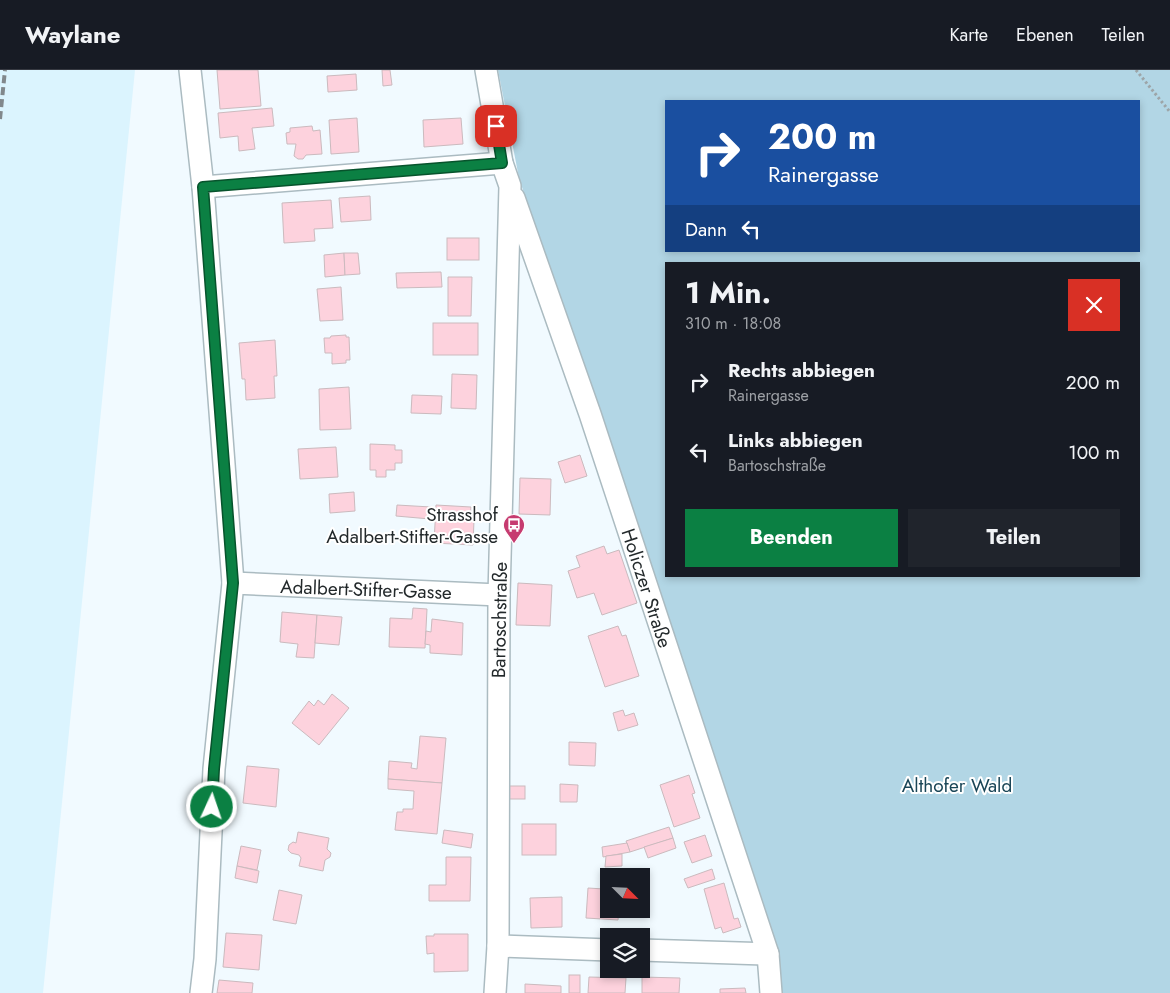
<!DOCTYPE html>
<html lang="de">
<head>
<meta charset="utf-8">
<style>
	:root { --surface:#171b24; --page:#20242c; --text:#f1f3f6; --muted:#9ea1a6; --line:#363941; --accent:#0b8043 }
	body { margin:0; font-family:Jost,sans-serif; background:var(--page); color:var(--text); height:100vh; display:flex; flex-direction:column; font-size:19px; white-space:nowrap }
	* { box-sizing:border-box; margin:0 }
	p { font-size:16px; color:var(--muted) }
	.icon { flex:none; width:28px; height:28px; fill:none; stroke:currentColor; stroke-width:2; stroke-linecap:round; stroke-linejoin:round }
	.map { position:relative; flex:1; overflow:hidden }
	.sheet { position:absolute; left:665px; top:192px; width:475px; height:315px; display:flex; flex-direction:column; background:var(--surface); border-radius:0px; box-shadow:0 2px 8px #0003 }
	.sheet>* { flex:none }
	.guide { position:absolute; left:665px; top:30px; width:475px; height:152px; border-radius:0px; box-shadow:0 2px 8px #0003; background:#1a4fa0; color:#fff; overflow:hidden }
	.needle { width:32px; rotate:114deg }
	.controls { position:absolute; left:600px; top:798px; display:grid; gap:10px }
	.controls a { display:grid; place-items:center; width:50px; height:50px; border-radius:0px; background:var(--surface); box-shadow:0 2px 8px #0003; font-size:25px }
	.pin { position:absolute; display:grid; place-items:center; width:42px; height:42px; color:#fff; margin:-21px; border-radius:10px; box-shadow:0 2px 8px #0006 }
	.me { position:absolute; width:55px; margin:-28px; rotate:3deg; stroke-linejoin:round; filter:drop-shadow(0 0 4px #0008) }
	.turn { display:flex; align-items:center; gap:18px; height:105px; padding:0 20px; font-size:22px }
	.turn .icon { width:65px; height:65px; stroke-width:2.5 }
	.turn b { display:block; font-size:35px; line-height:42px }
	.then { display:flex; align-items:center; height:48px; padding:0 20px; background:#0003; gap:10px; font-size:19px }
	.round { display:grid; place-items:center; flex:none; width:52px; height:52px; border-radius:0px; background:var(--page) }
	.summary { display:flex; align-items:center; justify-content:space-between; height:85px; padding:0 20px }
	h1 { font-size:30px; font-weight:700; line-height:38px }
	.cta { display:flex; gap:10px; margin-top:auto; padding:10px 20px }
	.cta a { flex:1; height:58px; border-radius:0px; background:var(--accent); color:#fff; font-size:20px; font-weight:700; line-height:58px; text-align:center }
	.cta a+a { background:var(--page); color:var(--text) }
	ul { padding:0; list-style:none }
	li { display:flex; align-items:center; gap:15px; height:70px; padding:0 20px }
	li div { flex:1 }
	li b { display:block; font-size:19px }
	li em { font-style:normal }
	header { display:flex; align-items:center; gap:30px; box-sizing:border-box; height:70px; padding:0 25px; background:var(--surface); border-bottom:1px solid var(--line) }
	header strong { font-size:24px }
	nav { display:flex; gap:28px; margin-inline-start:auto; font-size:18px }
	.map>svg:first-child { display:block }
	.built { fill:#dbf4fe }
	.green { fill:#b2d6e5; fill-rule:evenodd }
	.building { fill:#fdd2dd; stroke:#cbbabe }
	.lines { fill:none; stroke-linecap:round; stroke-linejoin:round }
	.street-casing { stroke:#abbbc1; stroke-width:24 }
	.path { stroke:#9da5a8; stroke-width:3; stroke-dasharray:2.5 2.5; stroke-linecap:butt }
	.street { stroke:#fff; stroke-width:21 }
	.rail { stroke:#81888c; stroke-width:4; stroke-dasharray:8 4; stroke-linecap:butt }
	.route-casing { stroke:#07532c; stroke-width:12 }
	.route { stroke:#0b8043; stroke-width:9 }
	.labels { text-anchor:middle; stroke-width:4; stroke-linejoin:round; paint-order:stroke }
	.poi-label { font-size:19px; fill:#23292b; stroke:#fff; text-anchor:end }
	.street-label { font-size:19px; fill:#23292b; stroke:#fff }
	.park-label { font-size:19px; fill:#1a4657; stroke:#fff }
</style>
</head>
<body>
<header>
<strong>Waylane</strong>
<nav><a>Karte</a><a>Ebenen</a><a>Teilen</a></nav>
</header>
<div class="map">
<svg width="1170" height="923" viewBox="0 0 1170 923">
	<rect width="100%" height="100%" fill="#f1faff"/>
	<polygon class="built" points="0,0 135,0 43,923 0,923"/>
	<path class="green" d="M498 0H1170V923H777L596 341 519 108ZM666 31H1139V181H666ZM666 194H1139V506H666Z"/>
	<g class="building">
		<polygon points="217,0 258,0 261,36 220,39"/>
		<polygon points="382,0 390,0 392,15 383,16"/>
		<polygon points="356,4 357,20 328,22 327,6"/>
		<polygon points="272,38 274,56 252,58 255,79 239,81 238,66 220,68 218,43"/>
		<polygon points="357,48 359,82 331,84 329,50"/>
		<polygon points="461,48 463,74 424,77 423,50"/>
		<polygon points="312,56 313,61 320,60 322,84 306,85 303,89 298,89 294,86 296,74 287,74 286,63 290,62 290,58"/>
		<polygon points="370,126 371,150 341,152 339,128"/>
		<polygon points="331,130 333,158 314,159 315,171 284,173 282,133"/>
		<rect x="447" y="168" width="32" height="22"/>
		<polygon points="344,183 345,205 325,207 324,185"/>
		<polygon points="344,183 358,183 360,204 345,205"/>
		<polygon points="441,202 442,217 397,218 396,203"/>
		<polygon points="448,207 472,207 471,246 448,246"/>
		<polygon points="341,217 343,250 320,251 317,219"/>
		<rect x="433" y="253" width="45" height="32"/>
		<polygon points="346,265 346,267 349,267 350,290 346,290 346,293 332,294 332,283 325,283 324,268 330,268 331,266"/>
		<polygon points="275,270 277,306 274,306 275,328 246,330 245,309 242,309 239,273"/>
		<polygon points="452,304 477,305 476,339 451,338"/>
		<polygon points="349,317 351,359 320,360 319,319"/>
		<polygon points="412,325 442,326 441,344 411,343"/>
		<polygon points="370,374 395,375 395,380 402,380 402,393 395,393 395,400 386,400 386,407 376,407 376,400 370,400"/>
		<polygon points="336,377 338,407 300,409 298,379"/>
		<polygon points="580,385 587,406 565,413 558,392"/>
		<polygon points="520,408 551,409 550,445 519,444"/>
		<polygon points="354,422 355,441 330,443 329,424"/>
		<polygon points="397,435 431,437 430,449 396,446"/>
		<polygon points="436,435 471,437 470,450 474,450 473,475 434,473"/>
		<polygon points="604,476 607,484 619,480 637,533 602,545 594,523 577,528 568,501 580,497 576,486"/>
		<polygon points="518,513 552,515 550,556 516,555"/>
		<polygon points="413,538 427,539 425,578 389,577 390,548 412,549"/>
		<polygon points="282,542 317,545 314,588 296,587 298,574 280,572"/>
		<polygon points="317,545 342,547 339,575 315,573"/>
		<polygon points="432,549 463,553 462,585 430,583 430,575 425,574 426,561 431,562"/>
		<polygon points="618,556 622,566 626,565 639,606 605,617 588,566"/>
		<polygon points="332,624 349,638 319,675 292,653 309,631 314,636 318,630 324,635"/>
		<polygon points="623,640 625,646 634,643 638,655 618,661 613,643"/>
		<polygon points="420,666 446,668 442,713 388,709 389,691 412,693 411,698 417,699"/>
		<polygon points="569,672 596,673 595,696 569,695"/>
		<polygon points="247,696 279,699 276,737 243,733"/>
		<polygon points="689,705 695,723 692,724 700,748 674,757 660,715"/>
		<polygon points="388,709 442,713 437,764 395,760 397,742 403,742 403,739 413,739 414,721 388,719"/>
		<polygon points="560,714 578,715 577,732 560,732"/>
		<rect x="509" y="716" width="16" height="13"/>
		<rect x="522" y="754" width="34" height="31"/>
		<polygon points="669,757 673,768 630,782 626,771"/>
		<polygon points="444,760 473,764 471,778 442,773"/>
		<polygon points="298,762 329,768 327,779 331,783 330,787 325,790 323,801 299,796 301,788 299,785 291,783 288,780 289,775 293,772 296,773"/>
		<polygon points="705,765 712,786 692,793 684,772"/>
		<polygon points="673,768 676,778 648,788 644,777"/>
		<polygon points="627,773 630,782 603,787 602,777"/>
		<polygon points="241,776 261,780 257,800 237,796"/>
		<polygon points="622,784 622,796 605,797 606,786"/>
		<polygon points="446,787 471,787 470,831 429,831 429,815 446,815"/>
		<polygon points="237,796 259,801 257,813 235,808"/>
		<polygon points="712,799 715,809 688,818 684,809"/>
		<polygon points="724,813 734,849 738,848 741,857 723,863 721,857 715,859 704,819"/>
		<polygon points="588,818 604,819 603,829 609,829 609,839 619,839 618,850 586,848"/>
		<polygon points="279,820 302,825 296,854 273,850"/>
		<polygon points="562,827 562,857 531,858 530,828"/>
		<polygon points="226,863 262,865 259,900 223,897"/>
		<polygon points="434,864 468,864 468,901 434,902 434,883 427,884 426,866 434,866"/>
		<rect x="569" y="905" width="11" height="18"/>
		<polygon points="589,907 626,908 625,923 588,923"/>
		<polygon points="642,907 680,908 679,923 642,923"/>
		<polygon points="219,910 253,913 252,923 217,923"/>
		<polygon points="525,914 561,916 561,923 525,923"/>
		<polygon points="745,918 746,923 720,923 720,919"/>
	</g>
	<g class="lines">
		<g class="street-casing">
			<g id="street">
				<polyline points="190,0 203,117 233,513 214,699 205,889 201,923"/>
				<polyline points="486,0 502,93 510,116 499,525 498,876 495,923"/>
				<polyline points="203,117 502,93"/>
				<polyline points="514,128 590,344 768,884 771,923"/>
				<polyline points="233,513 499,525"/>
				<polyline points="498,876 609,880"/>
				<polyline points="641,880 768,884"/>
			</g>
		</g>
		<polyline class="path" points="1136,0 1170,42"/>
		<use href="#street" class="street"/>
		<polyline class="rail" points="0,49 5,0"/>
	</g>
	<g class="lines">
		<g class="route-casing">
			<polyline id="route" points="212,737 214,699 233,513 203,117 502,93 496,56"/>
		</g>
		<use href="#route" class="route"/>
	</g>
	<defs>
		<g id="bus-pin" transform="scale(1.125)"><path d="M0 17L-7.5 6A9.5 9.5 0 1 1 7.5 6Z" fill="#c63b70" stroke="#fff"/><path d="M-5-6H5V4H4V6H2V4H-2V6H-4V4H-5ZM-3.5-4V0h7V-4ZM-3.5 1.2v1.5H-2V1.2ZM2 1.2v1.5H3.5V1.2Z" fill="#fff"/></g>
	</defs>
	<g fill-rule="evenodd">
		<use href="#bus-pin" x="514" y="455"/>
	</g>
	<g class="labels">
		<g class="poi-label">
			<text x="498" y="451">Strasshof<tspan x="498" dy="22">Adalbert-Stifter-Gasse</tspan></text>
		</g>
		<g class="street-label">
			<text transform="translate(647 518) rotate(72)" y="7">Holiczer Straße</text>
			<text transform="translate(366 519) rotate(2)" y="7">Adalbert-Stifter-Gasse</text>
			<text transform="translate(499 550) rotate(-89)" y="7">Bartoschstraße</text>
		</g>
		<g class="park-label">
			<text x="957" y="722">Althofer Wald</text>
		</g>
	</g>
</svg>
<div class="controls">
<a><svg class="needle" viewBox="-14 -14 28 28"><path d="M0-13l5 13h-10z" fill="#e53935"/><path d="M0 13l5-13h-10z" fill="#9ea1a6"/></svg></a>
<a><svg class="icon" aria-label="layers" viewBox="0 0 24 24"><path d="M12 4l9 5-9 5-9-5zM3 14l9 5 9-5"/></svg></a>
</div>
<div class="pin" style="left:496px;top:56px;background:#d93025"><svg class="icon" aria-label="arrive" viewBox="0 0 24 24"><path d="M6 21V4h12l-3 4 3 4H6"/></svg></div>
<svg class="me" style="left:212px;top:737px" viewBox="-20 -20 40 40"><circle r="17" fill="#0b8043" stroke="#fff" stroke-width="3"/><path d="M0-11L8 9 0 5-8 9z" fill="#fff"/></svg>
<div class="guide">
<div class="turn"><svg class="icon" aria-label="right" viewBox="0 0 24 24"><path d="M7 20v-9h11M14 6l5 5-5 5"/></svg><div><b>200 m</b>Rainergasse</div></div>
<div class="then">Dann<svg class="icon" aria-label="left" viewBox="0 0 24 24"><path d="M17 20v-9H6M10 6l-5 5 5 5"/></svg></div>
</div>
<section class="sheet">
<div class="summary"><div><h1>1 Min.</h1><p>310 m · 18:08</p></div><a class="round" style="background:#d93025;color:#fff"><svg class="icon" aria-label="close" viewBox="0 0 24 24"><path d="M6 6l12 12M18 6L6 18"/></svg></a></div>
<ul>
<li><svg class="icon" aria-label="right" viewBox="0 0 24 24"><path d="M7 20v-9h11M14 6l5 5-5 5"/></svg><div><b>Rechts abbiegen</b><p>Rainergasse</p></div><em>200 m</em></li>
<li><svg class="icon" aria-label="left" viewBox="0 0 24 24"><path d="M17 20v-9H6M10 6l-5 5 5 5"/></svg><div><b>Links abbiegen</b><p>Bartoschstraße</p></div><em>100 m</em></li>
</ul>
<div class="cta"><a>Beenden</a><a>Teilen</a></div>
</section>
</div>
</body>
</html>
